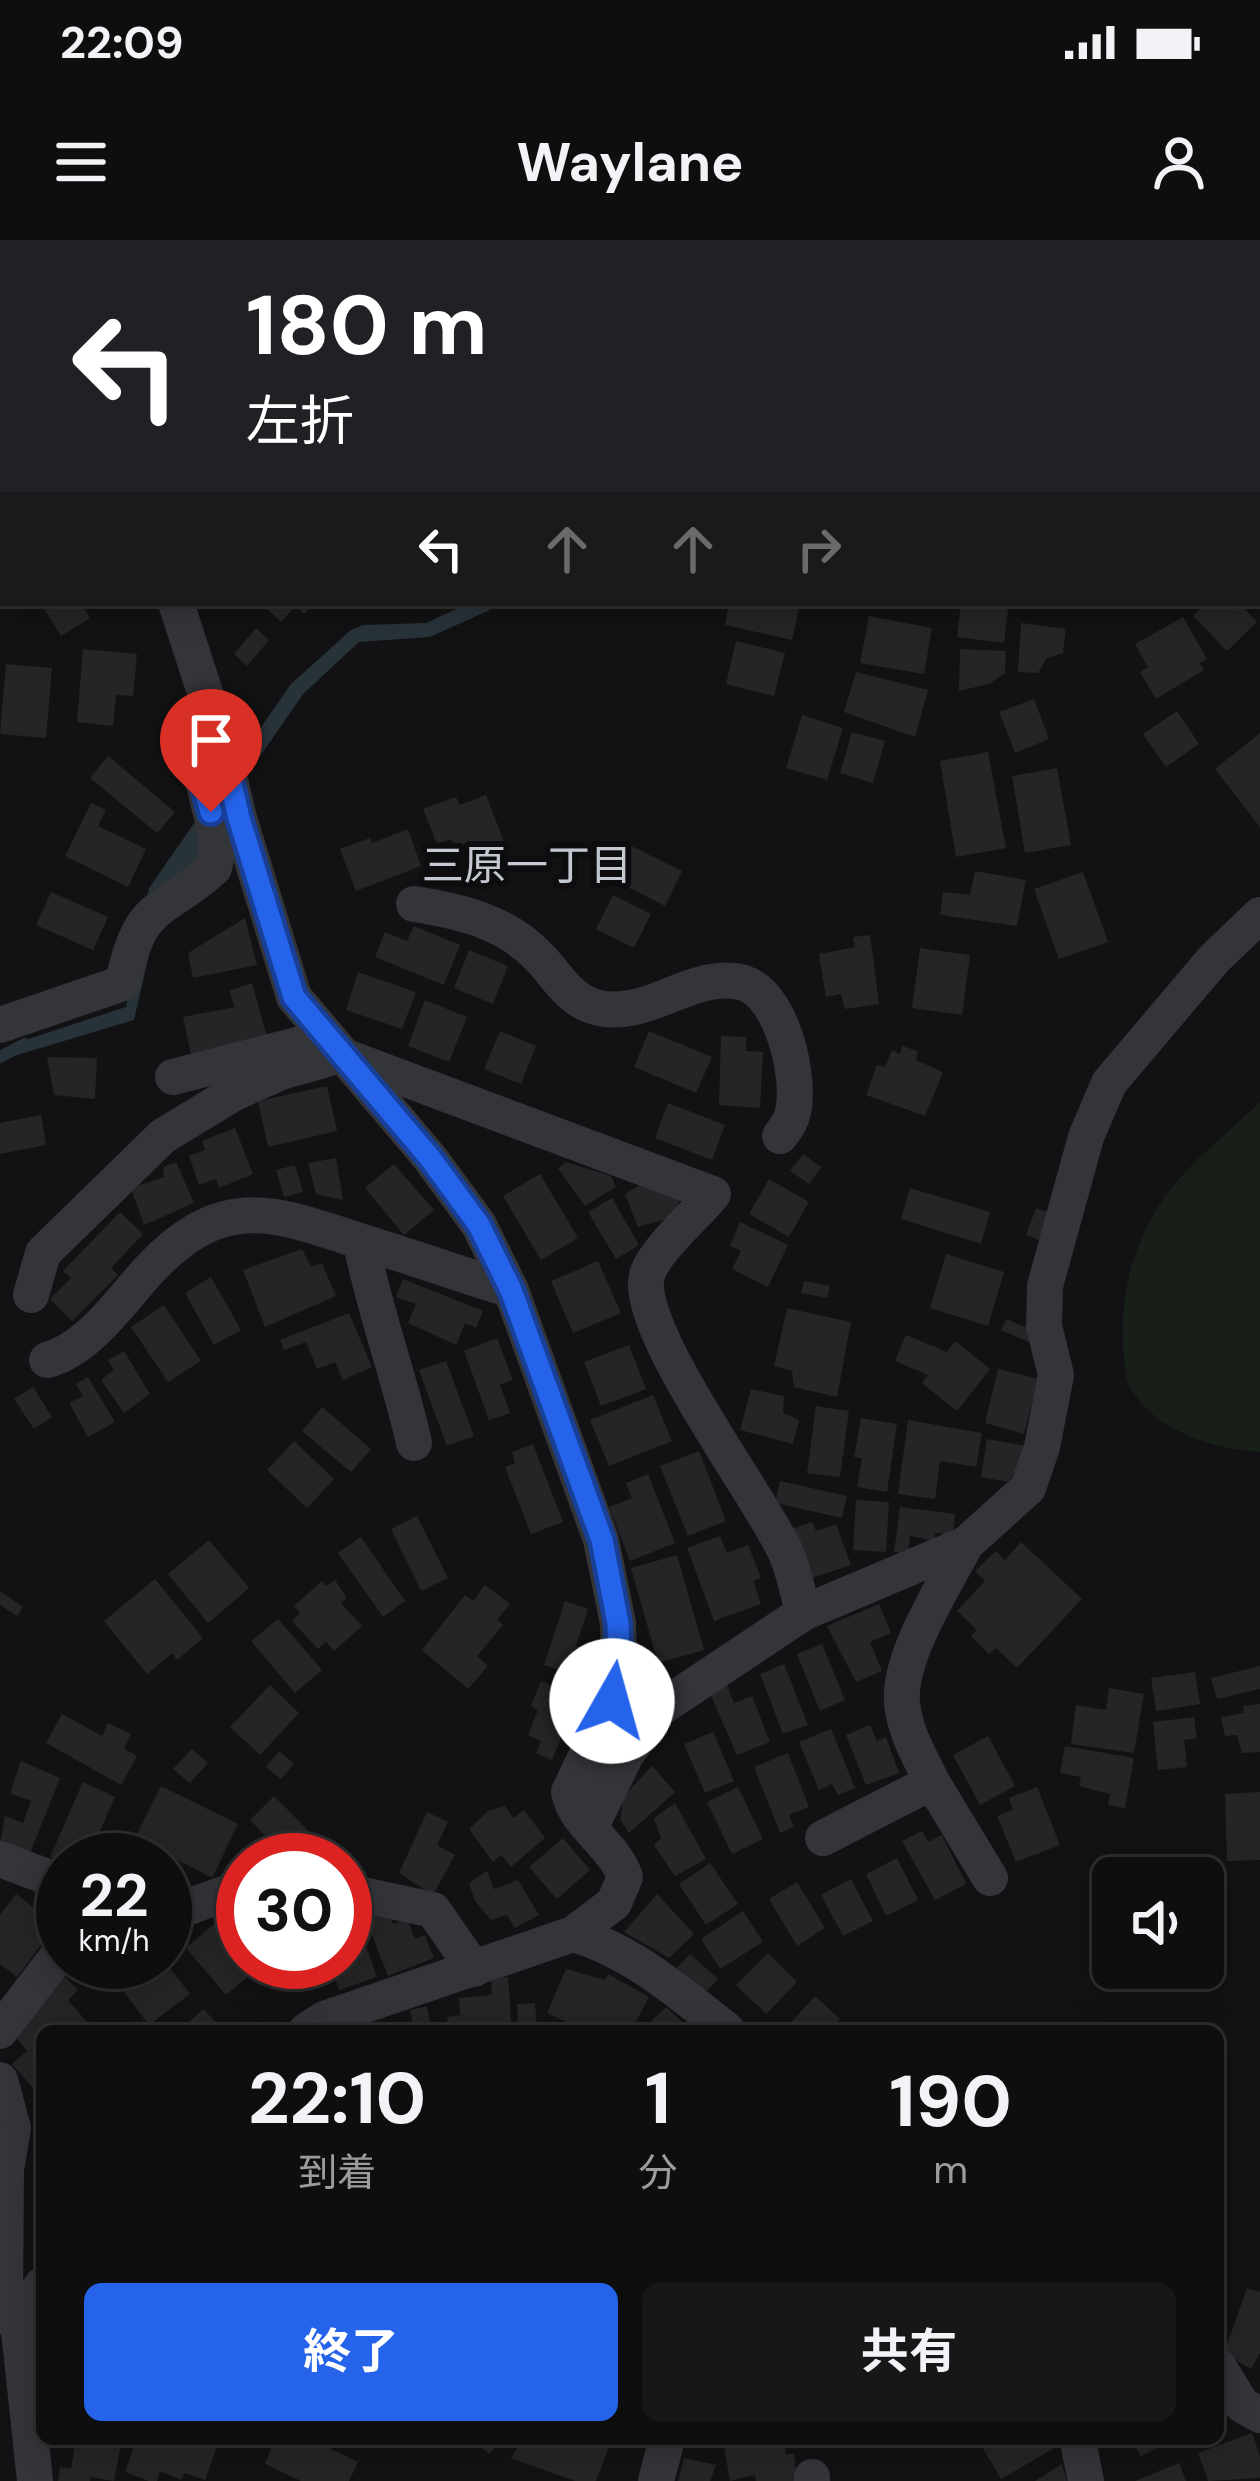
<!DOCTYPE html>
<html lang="ja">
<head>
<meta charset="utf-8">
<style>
	:root { --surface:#0e0e0f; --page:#171718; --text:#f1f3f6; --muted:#9b9c9e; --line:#2e2e2f; --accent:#2563eb }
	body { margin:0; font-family:"DM Sans","Noto Sans JP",sans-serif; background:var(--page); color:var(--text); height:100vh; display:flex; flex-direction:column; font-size:45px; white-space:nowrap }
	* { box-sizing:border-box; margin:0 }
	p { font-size:39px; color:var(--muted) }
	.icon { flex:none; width:66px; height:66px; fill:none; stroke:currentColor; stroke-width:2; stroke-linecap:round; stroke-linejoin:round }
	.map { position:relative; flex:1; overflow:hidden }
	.side { position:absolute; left:36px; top:1785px; width:1188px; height:420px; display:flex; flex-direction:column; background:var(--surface); border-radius:18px; box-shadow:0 6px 30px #0003,0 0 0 3px var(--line) }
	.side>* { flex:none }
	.banner { position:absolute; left:0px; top:0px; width:1260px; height:366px; box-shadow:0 6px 30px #0003,0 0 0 3px var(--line); background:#202124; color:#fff; overflow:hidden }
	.fabs { position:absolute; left:1092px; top:1617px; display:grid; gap:24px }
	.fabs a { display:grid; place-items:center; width:132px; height:132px; border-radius:18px; background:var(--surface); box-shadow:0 6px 30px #0003,0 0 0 3px var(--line); font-size:60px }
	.speed { position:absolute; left:36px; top:1593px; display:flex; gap:24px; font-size:60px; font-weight:700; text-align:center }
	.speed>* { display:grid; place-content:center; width:156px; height:156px; border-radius:50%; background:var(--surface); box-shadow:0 6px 30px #0003,0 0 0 3px var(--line); line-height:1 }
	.speed small { font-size:30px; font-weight:400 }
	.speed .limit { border:18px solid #d22; background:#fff; color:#111 }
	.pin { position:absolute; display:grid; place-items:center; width:102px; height:102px; color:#fff; margin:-123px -51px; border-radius:50% 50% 50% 0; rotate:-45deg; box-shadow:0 0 12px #0007 }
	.pin .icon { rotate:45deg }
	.me { position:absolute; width:132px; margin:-66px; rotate:7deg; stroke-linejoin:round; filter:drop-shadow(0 0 9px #0008) }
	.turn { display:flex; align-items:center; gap:42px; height:252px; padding:0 48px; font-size:54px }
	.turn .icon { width:156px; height:156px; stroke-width:2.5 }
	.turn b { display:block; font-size:84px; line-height:102px }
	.lanes { display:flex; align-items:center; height:114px; padding:0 48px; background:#0003; justify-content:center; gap:60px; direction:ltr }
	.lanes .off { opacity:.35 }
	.eta { display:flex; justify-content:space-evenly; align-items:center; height:204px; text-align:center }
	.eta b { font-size:72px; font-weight:700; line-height:84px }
	.action { display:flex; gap:24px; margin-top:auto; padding:24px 48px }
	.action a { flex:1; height:138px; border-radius:18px; background:var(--accent); color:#fff; font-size:48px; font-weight:700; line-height:138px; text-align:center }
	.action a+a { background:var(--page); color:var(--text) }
	.status { display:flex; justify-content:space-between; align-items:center; height:84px; padding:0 60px; background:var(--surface); direction:ltr }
	.status svg { height:33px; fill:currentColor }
	header { display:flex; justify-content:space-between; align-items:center; height:156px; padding:0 48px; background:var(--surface); font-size:54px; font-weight:700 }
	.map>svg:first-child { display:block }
	.green { fill:#181f19 }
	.water { fill:#283239 }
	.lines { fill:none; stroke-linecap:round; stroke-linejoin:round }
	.stream { stroke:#283239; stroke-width:12 }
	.building { fill:#252528 }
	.minor { stroke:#333539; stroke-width:36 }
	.tertiary { stroke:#333539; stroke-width:42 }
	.route-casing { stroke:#184099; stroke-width:30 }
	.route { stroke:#2563eb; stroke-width:21 }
	.labels { text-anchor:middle; stroke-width:12; stroke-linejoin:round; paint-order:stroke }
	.neighbourhood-label { font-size:42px; fill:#c4c9d1; stroke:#0d0d0f }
</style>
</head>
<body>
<div class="status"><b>22:09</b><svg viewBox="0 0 49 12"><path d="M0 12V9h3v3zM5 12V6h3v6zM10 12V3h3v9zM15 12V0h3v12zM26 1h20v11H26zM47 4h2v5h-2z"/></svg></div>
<header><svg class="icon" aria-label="menu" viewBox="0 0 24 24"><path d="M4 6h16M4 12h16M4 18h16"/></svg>Waylane<svg class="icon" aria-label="person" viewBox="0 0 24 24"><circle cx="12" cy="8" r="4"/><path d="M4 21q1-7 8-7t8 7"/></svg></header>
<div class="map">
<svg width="1260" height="2241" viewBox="0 0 1260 2241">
	<rect width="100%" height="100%" fill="#121214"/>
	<path class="green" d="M1260 862V1212C1212 1209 1151 1190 1128 1143 1125 1135 1125 1124 1124 1116 1119 1062 1130 1013 1158 967 1180 930 1229 892 1260 862Z"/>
	<polygon class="water" points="469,363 505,363 430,397 359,402 303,454 205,596 207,614 163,654 134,780 14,816 10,805 126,767 149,648 291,444 351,390 363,385 426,383"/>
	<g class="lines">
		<polyline class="stream" points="0,817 25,804"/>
	</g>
	<g class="building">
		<polygon points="52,363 93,363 84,369 90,378 61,396 44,368"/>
		<polygon points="261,363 315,363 304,374 296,366 281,382"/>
		<polygon points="729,363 800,363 792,400 725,385"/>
		<polygon points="961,363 1008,369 1004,403 957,397"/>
		<polygon points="1206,363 1239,363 1257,382 1227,411 1193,376"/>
		<polygon points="869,376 932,388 924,434 860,423"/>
		<polygon points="1183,377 1207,419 1200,423 1204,430 1156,459 1140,432 1148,427 1135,404"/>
		<polygon points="1021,383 1066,389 1063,413 1047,418 1038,433 1018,432"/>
		<polygon points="256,388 269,400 247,426 234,414"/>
		<polygon points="736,401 785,413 774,456 726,444"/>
		<polygon points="83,409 137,414 133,456 116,455 113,486 77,482"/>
		<polygon points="960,409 1006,411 1005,433 989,444 959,451"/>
		<polygon points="6,424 52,428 46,498 0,494"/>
		<polygon points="856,432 928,450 915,497 844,472"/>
		<polygon points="1034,459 1049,499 1015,513 999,472"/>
		<polygon points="1177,471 1199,504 1166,527 1143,494"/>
		<polygon points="802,475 843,488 827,540 786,528"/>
		<polygon points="852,492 885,501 873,543 840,533"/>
		<polygon points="1260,493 1260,587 1215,529"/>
		<polygon points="988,512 1006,608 956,617 940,521"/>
		<polygon points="108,516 175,572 157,593 90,538"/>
		<polygon points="1057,528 1071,605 1025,613 1012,536"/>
		<polygon points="486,555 508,612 477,624 471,611 458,616 451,599 437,604 423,569 456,557 460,565"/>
		<polygon points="91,563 106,570 98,586 146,609 128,647 65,616"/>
		<polygon points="408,589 421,626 356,651 340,609 370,598 372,603"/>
		<polygon points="627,604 682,631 665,666 610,638"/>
		<polygon points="975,631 1026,640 1017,686 940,675 943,652 970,655"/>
		<polygon points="1083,632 1108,702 1059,719 1034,649"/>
		<polygon points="51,652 108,677 93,710 36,685"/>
		<polygon points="613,655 651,674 634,708 596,689"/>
		<polygon points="245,678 257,725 193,738 188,713"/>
		<polygon points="414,686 460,705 444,745 375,717 385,692 407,701"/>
		<polygon points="870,695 879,764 845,769 841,754 826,757 819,714 855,707 853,697"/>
		<polygon points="920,708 970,715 962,775 912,768"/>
		<polygon points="469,710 508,726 493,764 454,748"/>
		<polygon points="358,732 416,752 402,789 346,770"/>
		<polygon points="252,743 267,797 191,815 183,777 235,767 229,751"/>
		<polygon points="425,760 467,777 449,822 408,806"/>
		<polygon points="500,791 536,806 521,844 484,829"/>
		<polygon points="649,791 712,817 696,853 634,827"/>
		<polygon points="721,796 746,797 746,811 763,812 760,868 719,865"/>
		<polygon points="902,806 918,811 916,820 943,832 925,876 866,855 877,825 885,827 892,810 900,814"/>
		<polygon points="47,817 97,818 95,859 54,855"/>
		<polygon points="327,846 337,891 268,907 258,861"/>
		<polygon points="668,863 725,885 712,920 655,898"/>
		<polygon points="41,875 46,905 0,914 0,883"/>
		<polygon points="235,888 253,934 219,948 216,939 199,945 189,916 205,910 202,901"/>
		<polygon points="803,914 821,927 809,944 790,931"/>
		<polygon points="336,918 343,960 316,954 308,923"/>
		<polygon points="176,922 194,963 144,985 131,948 164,937 163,927"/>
		<polygon points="566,922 611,936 616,947 585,966 558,928"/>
		<polygon points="394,924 434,970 404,995 365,948"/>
		<polygon points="295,925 303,952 284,957 276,930"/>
		<polygon points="540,934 578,998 541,1020 503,956"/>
		<polygon points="769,939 809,962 789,997 749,974"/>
		<polygon points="640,945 680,959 673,977 638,987 625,954"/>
		<polygon points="910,948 990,972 981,1004 901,979"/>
		<polygon points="612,958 639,1005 616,1019 588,972"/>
		<polygon points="1036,968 1051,973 1042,1001 1026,995"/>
		<polygon points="120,972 143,994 111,1028 118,1035 72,1081 50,1059 71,1038 63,1031"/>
		<polygon points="740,982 788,1005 768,1047 732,1029 741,1011 730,1006"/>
		<polygon points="302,1009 311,1027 322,1023 336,1056 265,1087 243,1030"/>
		<polygon points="946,1014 1004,1032 988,1086 930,1068"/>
		<polygon points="598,1021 621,1073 573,1093 551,1041"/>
		<polygon points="211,1037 241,1090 214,1105 185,1053"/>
		<polygon points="403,1039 483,1071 476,1088 465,1083 456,1105 408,1083 416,1064 396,1057"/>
		<polygon points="804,1041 830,1046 827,1058 801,1053"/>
		<polygon points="164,1065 201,1121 168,1142 131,1087"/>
		<polygon points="787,1068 851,1082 837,1157 794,1147 792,1131 774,1126"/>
		<polygon points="349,1073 372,1127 343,1140 335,1122 317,1129 306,1102 284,1110 280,1100"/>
		<polygon points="1006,1079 1033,1090 1029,1102 1001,1090"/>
		<polygon points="906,1095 947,1112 955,1101 990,1129 957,1171 922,1143 928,1135 895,1121"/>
		<polygon points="497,1098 513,1140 500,1145 510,1173 489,1180 464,1111"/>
		<polygon points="629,1105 646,1149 601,1166 584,1122"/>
		<polygon points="124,1111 150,1154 124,1173 101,1140 114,1130 108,1120"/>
		<polygon points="446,1121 474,1196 447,1206 419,1130"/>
		<polygon points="998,1129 1038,1139 1024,1194 985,1183"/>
		<polygon points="88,1137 115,1182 88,1197 69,1163 83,1156 76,1144"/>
		<polygon points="33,1147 52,1177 34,1189 14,1159"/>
		<polygon points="751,1149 784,1156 783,1173 799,1180 793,1204 740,1190"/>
		<polygon points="653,1155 672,1201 609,1226 590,1180"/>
		<polygon points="816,1166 849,1171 840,1237 807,1233"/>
		<polygon points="322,1167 371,1209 351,1232 302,1191"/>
		<polygon points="861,1178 897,1184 887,1252 857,1247 862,1218 854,1217"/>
		<polygon points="908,1180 982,1193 976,1227 940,1221 935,1259 898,1254"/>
		<polygon points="987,1199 1026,1206 1019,1227 1008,1242 981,1237"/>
		<polygon points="294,1201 334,1239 307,1268 267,1230"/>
		<polygon points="533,1204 563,1282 531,1294 505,1227 515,1223 512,1212"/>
		<polygon points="699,1211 726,1281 688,1296 660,1226"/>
		<polygon points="648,1234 675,1303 630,1321 609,1267 632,1258 626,1243"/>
		<polygon points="780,1241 847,1256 842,1278 775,1263"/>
		<polygon points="856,1260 889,1262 886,1312 853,1310"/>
		<polygon points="900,1267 955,1274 953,1295 935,1293 934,1301 910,1296 908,1313 894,1312"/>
		<polygon points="417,1276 448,1338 421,1351 391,1289"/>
		<polygon points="812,1282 816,1291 836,1284 851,1325 809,1339 791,1289"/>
		<polygon points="720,1296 727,1313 748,1305 761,1338 753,1341 761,1364 714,1381 687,1308"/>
		<polygon points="361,1297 405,1361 383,1377 338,1313"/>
		<polygon points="209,1300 249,1348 208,1383 168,1334"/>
		<polygon points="1021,1302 1082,1359 1017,1428 996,1408 989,1414 971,1396 977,1390 957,1371 985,1341 975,1331 996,1311 1005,1320"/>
		<polygon points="677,1315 704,1410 658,1423 631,1328"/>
		<polygon points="155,1339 203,1398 177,1420 172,1413 147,1434 104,1381"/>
		<polygon points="335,1340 347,1358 341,1363 362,1386 334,1411 326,1402 318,1409 292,1381 300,1373 294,1366 322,1341 326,1346"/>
		<polygon points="485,1345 510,1364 497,1380 503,1385 477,1416 488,1426 468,1449 422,1410 465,1355 473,1361"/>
		<polygon points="0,1351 23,1367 17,1376 0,1365"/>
		<polygon points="565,1361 588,1369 576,1406 588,1409 580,1436 544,1425"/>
		<polygon points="879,1364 891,1393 870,1402 882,1431 856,1442 827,1386"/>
		<polygon points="278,1379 322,1430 295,1453 251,1401"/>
		<polygon points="822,1404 845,1460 820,1471 797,1414"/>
		<polygon points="784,1424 808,1485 783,1494 760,1434"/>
		<polygon points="1260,1426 1260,1449 1217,1459 1211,1438"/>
		<polygon points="1195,1432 1200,1464 1156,1471 1151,1438"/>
		<polygon points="541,1441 578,1457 552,1520 536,1513 541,1501 528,1495 538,1470 531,1466"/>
		<polygon points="726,1442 734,1463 752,1456 770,1502 737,1515 708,1449"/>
		<polygon points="270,1445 299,1473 260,1515 230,1487"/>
		<polygon points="1109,1448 1144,1454 1134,1513 1071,1504 1076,1465 1106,1470"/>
		<polygon points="1260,1464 1260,1512 1242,1513 1237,1495 1225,1496 1221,1477 1244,1473 1243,1466"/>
		<polygon points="62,1474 102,1496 108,1483 131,1494 124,1509 137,1516 121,1545 46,1503"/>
		<polygon points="1194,1477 1197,1498 1184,1500 1187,1527 1158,1530 1153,1482"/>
		<polygon points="870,1485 877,1501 886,1497 899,1533 866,1545 846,1495"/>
		<polygon points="831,1489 855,1548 838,1555 832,1544 819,1550 799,1502"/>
		<polygon points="713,1492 734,1541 705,1553 684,1504"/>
		<polygon points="988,1496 1015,1546 980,1565 953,1515"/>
		<polygon points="1065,1506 1134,1518 1125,1568 1108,1565 1110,1554 1079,1546 1081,1537 1060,1533"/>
		<polygon points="192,1509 208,1523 190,1543 173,1529"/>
		<polygon points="279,1511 294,1524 281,1539 266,1527"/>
		<polygon points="788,1513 809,1567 789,1575 794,1587 780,1593 754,1527"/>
		<polygon points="21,1521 60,1538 30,1613 0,1603 5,1576 23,1583 31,1561 10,1553"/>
		<polygon points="652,1526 675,1552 629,1593 620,1580 624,1556"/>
		<polygon points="83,1542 115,1557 87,1620 63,1623 50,1617"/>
		<polygon points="161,1546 238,1584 212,1638 160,1611 156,1620 124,1620"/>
		<polygon points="738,1547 763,1599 732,1614 707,1562"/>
		<polygon points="1037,1547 1060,1605 1016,1622 997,1576 1013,1570 1009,1558"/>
		<polygon points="1260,1552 1260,1620 1227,1621 1225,1554"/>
		<polygon points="274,1556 311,1593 286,1617 250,1580"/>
		<polygon points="675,1563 706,1619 675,1636 654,1605 661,1598 654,1578"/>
		<polygon points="505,1566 513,1578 524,1570 545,1598 511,1627 501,1615 493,1622 469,1589 488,1571"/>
		<polygon points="427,1572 448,1582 437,1605 455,1615 433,1655 399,1633"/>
		<polygon points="922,1591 928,1602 942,1595 966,1644 935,1660 902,1601"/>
		<polygon points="563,1598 590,1630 557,1659 529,1627"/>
		<polygon points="897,1618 918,1660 886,1676 866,1634"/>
		<polygon points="710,1623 738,1664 706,1685 679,1644"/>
		<polygon points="487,1631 494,1649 518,1640 539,1675 515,1688 507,1675 491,1680 475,1661 469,1643"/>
		<polygon points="851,1639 873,1681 843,1696 821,1655"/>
		<polygon points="797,1642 825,1688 797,1706 769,1659"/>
		<polygon points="16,1654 56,1685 17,1737 0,1724 0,1675"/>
		<polygon points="657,1654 694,1694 669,1718 624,1692"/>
		<polygon points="374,1667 377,1677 388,1673 393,1684 407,1679 415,1699 425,1695 434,1718 388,1736 363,1672"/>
		<polygon points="743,1671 763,1702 720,1729 701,1699"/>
		<polygon points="243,1672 243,1722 278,1722 253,1732 226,1755 186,1708 216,1682 230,1698 238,1695 231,1677"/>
		<polygon points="362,1695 377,1737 339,1750 329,1722 345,1722 345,1700"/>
		<polygon points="768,1713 797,1742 766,1774 736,1745"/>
		<polygon points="690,1714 718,1739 705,1753 677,1728"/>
		<polygon points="71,1722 140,1722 122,1742 114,1734 99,1751 69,1725"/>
		<polygon points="165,1722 190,1754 149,1785 124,1752"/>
		<polygon points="566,1729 605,1740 608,1734 649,1757 631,1791 564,1791 567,1782 547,1773"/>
		<polygon points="63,1735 78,1750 68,1760 92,1788 42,1791 42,1858 12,1824 27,1811 13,1794"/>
		<polygon points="508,1737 512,1791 449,1791 447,1777 460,1775 459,1758 492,1755 491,1738"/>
		<polygon points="815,1756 840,1779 829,1791 783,1791"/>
		<polygon points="535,1763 537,1791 518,1791 517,1764"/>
		<polygon points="427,1766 431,1788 414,1791 410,1770"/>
		<polygon points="666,1767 692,1791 641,1791"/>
		<polygon points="203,1769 225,1791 187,1791 184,1787"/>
		<polygon points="1247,2048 1260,2052 1260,2113 1251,2129 1224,2113"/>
		<polygon points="1252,2193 1260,2216 1260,2238 1208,2241 1198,2213"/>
		<polygon points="76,2199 122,2199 114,2241 90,2237 90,2241 58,2241 60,2227 71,2229"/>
		<polygon points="137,2199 194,2199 217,2207 205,2240 185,2233 181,2240 160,2231 157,2241 149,2241 125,2232"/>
		<polygon points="275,2199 328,2199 325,2206 358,2222 349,2241 301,2241 265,2224"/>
		<polygon points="471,2199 502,2199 489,2214"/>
		<polygon points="522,2199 612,2199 596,2241 575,2241 511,2218"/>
		<polygon points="755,2199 784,2199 786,2214 794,2214 797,2241 756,2241 755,2235 730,2241 724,2206"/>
		<polygon points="990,2199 1055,2199 1058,2206 1001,2239 981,2205"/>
		<polygon points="1131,2199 1175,2199 1141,2216"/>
		<polygon points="684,2218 716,2225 710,2241 678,2241"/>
		<polygon points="1179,2223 1186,2241 1135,2241"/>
		<polygon points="1062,2224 1067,2241 1035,2241"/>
	</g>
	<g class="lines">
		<g class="minor">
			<polyline points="694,0 700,3"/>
			<polyline points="928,0 929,3"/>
			<polyline points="567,3 570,0"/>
			<polyline points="1001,3 1002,0"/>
			<polyline points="1257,220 1260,218"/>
			<path d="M176 363 221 502 239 578 294 757 430 918 479 985 511 1050 601 1300 618 1383 619 1425 612 1461 569 1552C575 1585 614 1604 625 1637L614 1663 573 1694 324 1779 306 1791"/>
			<path d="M414 664C460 671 506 682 539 717 556 734 568 758 592 766 645 784 693 728 744 743 782 755 801 837 793 872 791 882 786 888 780 896"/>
			<path d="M0 785 123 743C140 660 160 676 214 628 225 589 197 552 203 513L221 502"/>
			<polyline points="173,837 305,803"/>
			<path d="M361 1002C374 1070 399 1135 414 1203"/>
			<path d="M31 1055 43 1013 163 896 234 853 281 832 341 815 713 954C694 977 658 1007 648 1032 628 1082 761 1257 785 1311 794 1330 798 1353 803 1373"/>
			<path d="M47 1120C89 1109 121 1060 150 1029 226 948 278 975 369 1004 417 1019 464 1035 511 1050"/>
			<polyline points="932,1542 990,1638"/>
			<polyline points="591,1586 626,1515 659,1469 803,1373 966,1304 1028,1248 1042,1207 1056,1135 1044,1086 1045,1046 1086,897 1109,843 1214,719 1260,675"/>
			<path d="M823 1598 932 1542C920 1517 904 1491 902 1462 898 1417 945 1344 966 1304"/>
			<polyline points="0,1619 63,1643"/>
			<polyline points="345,1651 433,1670 474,1729"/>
			<polyline points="165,1668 183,1669 243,1647"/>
			<path d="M573 1694C632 1711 680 1753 728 1791"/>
			<polyline points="0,1791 63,1709"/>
			<polyline points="0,1840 13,1888 7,1924"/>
			<polyline points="0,1901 6,1929 5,2066 19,2090"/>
			<polyline points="1218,2126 1242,2165 1260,2175"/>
			<polyline points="1079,2207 1086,2241"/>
			<polyline points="812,2237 812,2241"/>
			<polyline points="35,2241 19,2090 24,2073 42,2045"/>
			<polyline points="656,2241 667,2199"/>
		</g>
		<polyline class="tertiary" points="136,0 137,3"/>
	</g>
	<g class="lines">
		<g class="route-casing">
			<polyline id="route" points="211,572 200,534 203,514 221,502 239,578 294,757 430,918 479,985 511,1050 602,1300 618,1383 619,1425 612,1461"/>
		</g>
		<use href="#route" class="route"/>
	</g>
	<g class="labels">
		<g class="neighbourhood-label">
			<text x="527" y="640">三原一丁目</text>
		</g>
	</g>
</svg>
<div class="fabs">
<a><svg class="icon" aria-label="sound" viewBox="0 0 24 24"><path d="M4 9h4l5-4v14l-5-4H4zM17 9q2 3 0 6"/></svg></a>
</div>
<div class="speed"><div>22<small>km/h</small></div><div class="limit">30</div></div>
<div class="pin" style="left:211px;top:572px;background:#d93025"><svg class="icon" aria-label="arrive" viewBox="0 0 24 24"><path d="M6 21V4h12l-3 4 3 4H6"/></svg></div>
<svg class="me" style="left:612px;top:1461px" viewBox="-20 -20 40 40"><circle r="19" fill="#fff"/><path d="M0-13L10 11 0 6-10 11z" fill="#2563eb"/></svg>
<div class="banner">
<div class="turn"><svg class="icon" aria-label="left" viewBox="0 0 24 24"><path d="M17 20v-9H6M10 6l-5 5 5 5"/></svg><div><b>180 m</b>左折</div></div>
<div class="lanes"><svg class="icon" aria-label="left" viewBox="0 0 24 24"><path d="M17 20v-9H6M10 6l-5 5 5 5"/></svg><svg class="icon off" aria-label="ahead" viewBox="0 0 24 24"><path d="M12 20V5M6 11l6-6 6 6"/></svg><svg class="icon off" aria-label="ahead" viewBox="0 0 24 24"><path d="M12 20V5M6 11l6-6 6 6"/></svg><svg class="icon off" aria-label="right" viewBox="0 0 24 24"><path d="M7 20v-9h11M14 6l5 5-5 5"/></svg></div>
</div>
<section class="side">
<div class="eta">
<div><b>22:10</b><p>到着</p></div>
<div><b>1</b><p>分</p></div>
<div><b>190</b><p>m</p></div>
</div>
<div class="action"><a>終了</a><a>共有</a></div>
</section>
</div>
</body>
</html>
